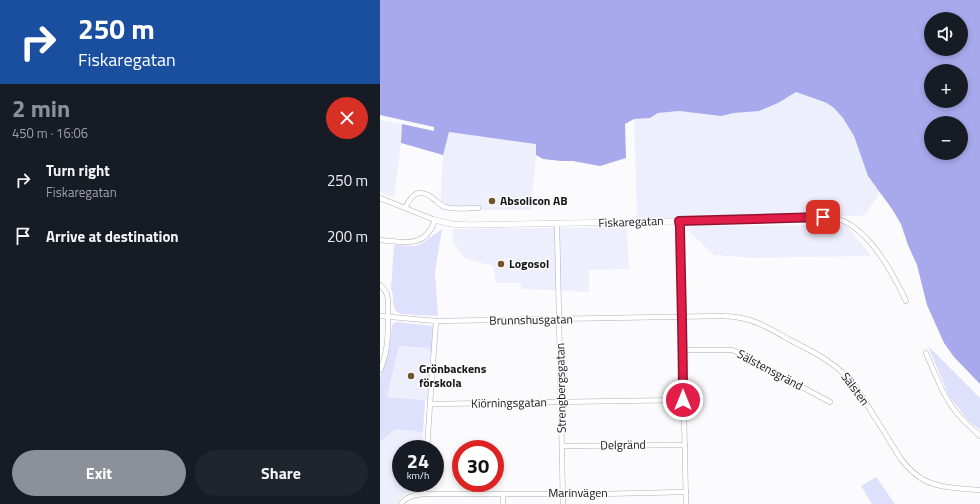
<!DOCTYPE html>
<html lang="en">
<head>
<meta charset="utf-8">
<style>
	:root { --surface:#171b24; --page:#20242c; --text:#f1f3f6; --muted:#9ea1a6; --accent:#8c9099 }
	body { margin:0; font-family:"Titillium Web",sans-serif; background:var(--page); color:var(--text); height:100vh; display:flex; flex-direction:column; font-size:15px; white-space:nowrap }
	* { box-sizing:border-box; margin:0 }
	p { font-size:13px; color:var(--muted) }
	.icon { flex:none; width:22px; height:22px; fill:none; stroke:currentColor; stroke-width:2; stroke-linecap:round; stroke-linejoin:round }
	.map { position:relative; flex:1; overflow:hidden }
	.side { display:flex; flex-direction:column; background:var(--surface); width:380px }
	.side>* { flex:none }
	.top-card { background:#1a4fa0; color:#fff; overflow:hidden }
	.fabs { position:absolute; left:544px; top:12px; display:grid; gap:8px }
	.fabs a { display:grid; place-items:center; width:44px; height:44px; border-radius:50%; background:var(--surface); box-shadow:0 2px 6px #0003; font-size:20px }
	.speed { position:absolute; left:12px; top:440px; display:flex; gap:8px; font-size:20px; font-weight:700; text-align:center }
	.speed>* { display:grid; place-content:center; width:52px; height:52px; border-radius:50%; background:var(--surface); box-shadow:0 2px 6px #0003; line-height:1 }
	.speed small { font-size:10px; font-weight:400 }
	.speed .limit { border:6px solid #d22; background:#fff; color:#111 }
	.pin { position:absolute; display:grid; place-items:center; width:34px; height:34px; color:#fff; margin:-17px; border-radius:8px; box-shadow:0 2px 6px #0006 }
	.me { position:absolute; width:44px; margin:-22px; rotate:0deg; stroke-linejoin:round; filter:drop-shadow(0 0 3px #0008) }
	.turn { display:flex; align-items:center; gap:14px; height:84px; padding:0 12px; font-size:18px }
	.turn .icon { width:52px; height:52px; stroke-width:2.5 }
	.turn b { display:block; font-size:28px; line-height:34px }
	.round { display:grid; place-items:center; flex:none; width:42px; height:42px; border-radius:21px; background:var(--page) }
	.summary { display:flex; align-items:center; justify-content:space-between; height:68px; padding:0 12px }
	h1 { font-size:24px; font-weight:700; line-height:30px; color:var(--accent) }
	.primary-button { display:flex; gap:8px; margin-top:auto; padding:8px 12px }
	.primary-button a { flex:1; height:46px; border-radius:24px; background:var(--accent); color:#fff; font-size:16px; font-weight:700; line-height:46px; text-align:center }
	.primary-button a+a { background:var(--page); color:var(--text) }
	ul { padding:0; list-style:none }
	li { display:flex; align-items:center; gap:12px; height:56px; padding:0 12px }
	li div { flex:1 }
	li b { display:block; font-size:15px }
	li em { font-style:normal }
	main { display:flex; flex:1; min-height:0 }
	.map>svg:first-child { display:block }
	.built { fill:#eeeffc }
	.green { fill:#dee0fc }
	.water { fill:#a7a9ec; fill-rule:evenodd }
	.lines { fill:none; stroke-linecap:round; stroke-linejoin:round }
	.minor-casing { stroke:#b0b1b6; stroke-width:5.5 }
	.tertiary-casing { stroke:#b0b1b6; stroke-width:6 }
	.minor { stroke:#fff; stroke-width:4.5 }
	.tertiary { stroke:#fff; stroke-width:5.5 }
	.route-casing { stroke:#92132f; stroke-width:10 }
	.route { stroke:#e11d48; stroke-width:7 }
	.poi-dot { fill:#735329; stroke:#fbfbfe; stroke-width:1.5 }
	.labels { text-anchor:middle; stroke-width:3; stroke-linejoin:round; paint-order:stroke }
	.poi-label { font-size:12px; font-weight:bold; fill:#171719; stroke:#fbfbfe; text-anchor:start }
	.street-label { font-size:12px; fill:#171719; stroke:#fbfbfe }
</style>
</head>
<body>
<main>
<section class="side">
<div class="top-card">
<div class="turn"><svg class="icon" aria-label="right" viewBox="0 0 24 24"><path d="M7 20v-9h11M14 6l5 5-5 5"/></svg><div><b>250 m</b>Fiskaregatan</div></div>
</div>
<div class="summary"><div><h1>2 min</h1><p>450 m · 16:06</p></div><a class="round" style="background:#d93025;color:#fff"><svg class="icon" aria-label="close" viewBox="0 0 24 24"><path d="M6 6l12 12M18 6L6 18"/></svg></a></div>
<ul>
<li><svg class="icon" aria-label="right" viewBox="0 0 24 24"><path d="M7 20v-9h11M14 6l5 5-5 5"/></svg><div><b>Turn right</b><p>Fiskaregatan</p></div><em>250 m</em></li>
<li><svg class="icon" aria-label="arrive" viewBox="0 0 24 24"><path d="M6 21V4h12l-3 4 3 4H6"/></svg><div><b>Arrive at destination</b></div><em>200 m</em></li>
</ul>
<div class="primary-button"><a>Exit</a><a>Share</a></div>
</section>
<div class="map">
<svg width="600" height="504" viewBox="0 0 600 504">
	<rect width="100%" height="100%" fill="#fbfbfe"/>
	<g class="built">
		<polygon points="416,92 447,103 454,108 463,118 474,136 488,176 500,192 487,212 483,216 257,218 254,119 270,118 278,113 299,111 341,116 354,113 375,111 398,103"/>
		<polygon points="0,120 22,124 21,143 14,198 0,192"/>
		<polygon points="69,132 157,144 151,210 60,210 63,155"/>
		<polygon points="466,225 491,256 373,258 334,255 307,230 310,226"/>
		<polygon points="247,227 249,269 209,270 209,292 142,289 140,283 116,283 113,266 97,262 84,258 74,244 72,229"/>
		<polygon points="19,346 48,348 51,354 48,400 7,397"/>
		<polygon points="15,429 43,432 43,449 21,449 21,483 42,483 41,490 26,493 16,504 0,504 0,442"/>
	</g>
	<g class="green">
		<path d="M62 229 55 272 58 316 21 314C9 309 16 299 11 289L14 245 35 246 41 244Z"/>
		<polygon points="16,322 53,326 54,328 51,354 48,348 19,346 7,397 45,400 43,432 15,429 0,442 0,377 9,351 12,325"/>
		<polygon points="548,346 600,398 600,430 588,420 569,396"/>
		<polygon points="496,477 515,504 492,504 481,486"/>
	</g>
	<path class="water" d="M0 0H600V384L574 357 564 343 547 305 537 265 528 245 521 224 512 209 488 176 474 136 463 118 454 108 447 103 416 92 398 103 379 111 367 112 354 113 341 116 299 111 278 113 270 118 254 119 245 124 246 158 220 166 193 161H181L163 159 156 155V144L69 132 63 155 21 143 22 124 54 131V127L0 115ZM551 19H581V49H551ZM551 71H581V101H551ZM551 123H581V153H551Z"/>
	<g class="lines">
		<g class="minor-casing">
			<g id="minor">
				<path d="M0 198 55 220C45 249 25 242 0 240"/>
				<path d="M25 208C32 194 39 187 54 199 58 202 61 206 66 207 74 210 89 208 98 208"/>
				<polyline points="177,224 183,504"/>
				<path d="M0 285C3 288 6 290 7 295 9 302 8 309 8 317 8 335 8 353 0 370"/>
				<path d="M0 316 56 321 342 316C350 316 358 317 366 319 381 323 395 331 408 339 434 352 457 363 476 387L521 459C527 467 535 475 544 480 558 488 584 489 600 490"/>
				<polyline points="303,350 352,350 357,352 450,402"/>
				<path d="M546 353C555 373 562 394 576 412 583 421 592 428 600 436"/>
				<polyline points="50,404 56,321"/>
				<polyline points="182,446 305,445"/>
				<polyline points="47,449 50,404 303,400"/>
				<polyline points="44,494 45,483"/>
				<polyline points="123,494 123,504"/>
				<path d="M21 504C27 496 34 495 44 494H219L306 492"/>
				<path d="M306 504 300 227 299 221 443 217C449 218 456 218 461 220 491 232 513 273 526 301"/>
			</g>
		</g>
		<g class="tertiary-casing">
			<polyline id="tertiary" points="55,220 71,224 90,225 299,221"/>
		</g>
		<use href="#minor" class="minor"/>
		<use href="#tertiary" class="tertiary"/>
	</g>
	<g class="lines">
		<g class="route-casing">
			<path id="route" d="M303 400C303 342 301 285 300 227L299 221 443 217"/>
		</g>
		<use href="#route" class="route"/>
	</g>
	<g class="poi-dot">
		<circle cx="112" cy="201" r="4"/>
		<circle cx="121" cy="264" r="4"/>
		<circle cx="31" cy="376" r="4"/>
	</g>
	<g class="labels">
		<g class="poi-label">
			<text x="120" y="205">Absolicon AB</text>
			<text x="129" y="268">Logosol</text>
			<text x="39" y="373">Grönbackens<tspan x="39" dy="14">förskola</tspan></text>
		</g>
		<g class="street-label">
			<text transform="translate(251 222) rotate(-2)" y="4">Fiskaregatan</text>
			<text transform="translate(151 320) rotate(-1)" y="4">Brunnshusgatan</text>
			<text transform="translate(390 370) rotate(28)" y="4">Sälstensgränd</text>
			<text transform="translate(181 388) rotate(-91)" y="4">Strengbergsgatan</text>
			<text transform="translate(475 389) rotate(53)" y="4">Sälsten</text>
			<text transform="translate(129 403) rotate(-1)" y="4">Kiörningsgatan</text>
			<text transform="translate(243 445) rotate(-1)" y="4">Delgränd</text>
			<text x="198" y="497">Marinvägen</text>
		</g>
	</g>
</svg>
<div class="fabs">
<a><svg class="icon" aria-label="sound" viewBox="0 0 24 24"><path d="M4 9h4l5-4v14l-5-4H4zM17 9q2 3 0 6"/></svg></a>
<a>+</a>
<a>−</a>
</div>
<div class="speed"><div>24<small>km/h</small></div><div class="limit">30</div></div>
<div class="pin" style="left:443px;top:217px;background:#d93025"><svg class="icon" aria-label="arrive" viewBox="0 0 24 24"><path d="M6 21V4h12l-3 4 3 4H6"/></svg></div>
<svg class="me" style="left:303px;top:400px" viewBox="-20 -20 40 40"><circle r="17" fill="#e11d48" stroke="#fff" stroke-width="3"/><path d="M0-11L8 9 0 5-8 9z" fill="#fff"/></svg>
</div>
</main>
</body>
</html>
